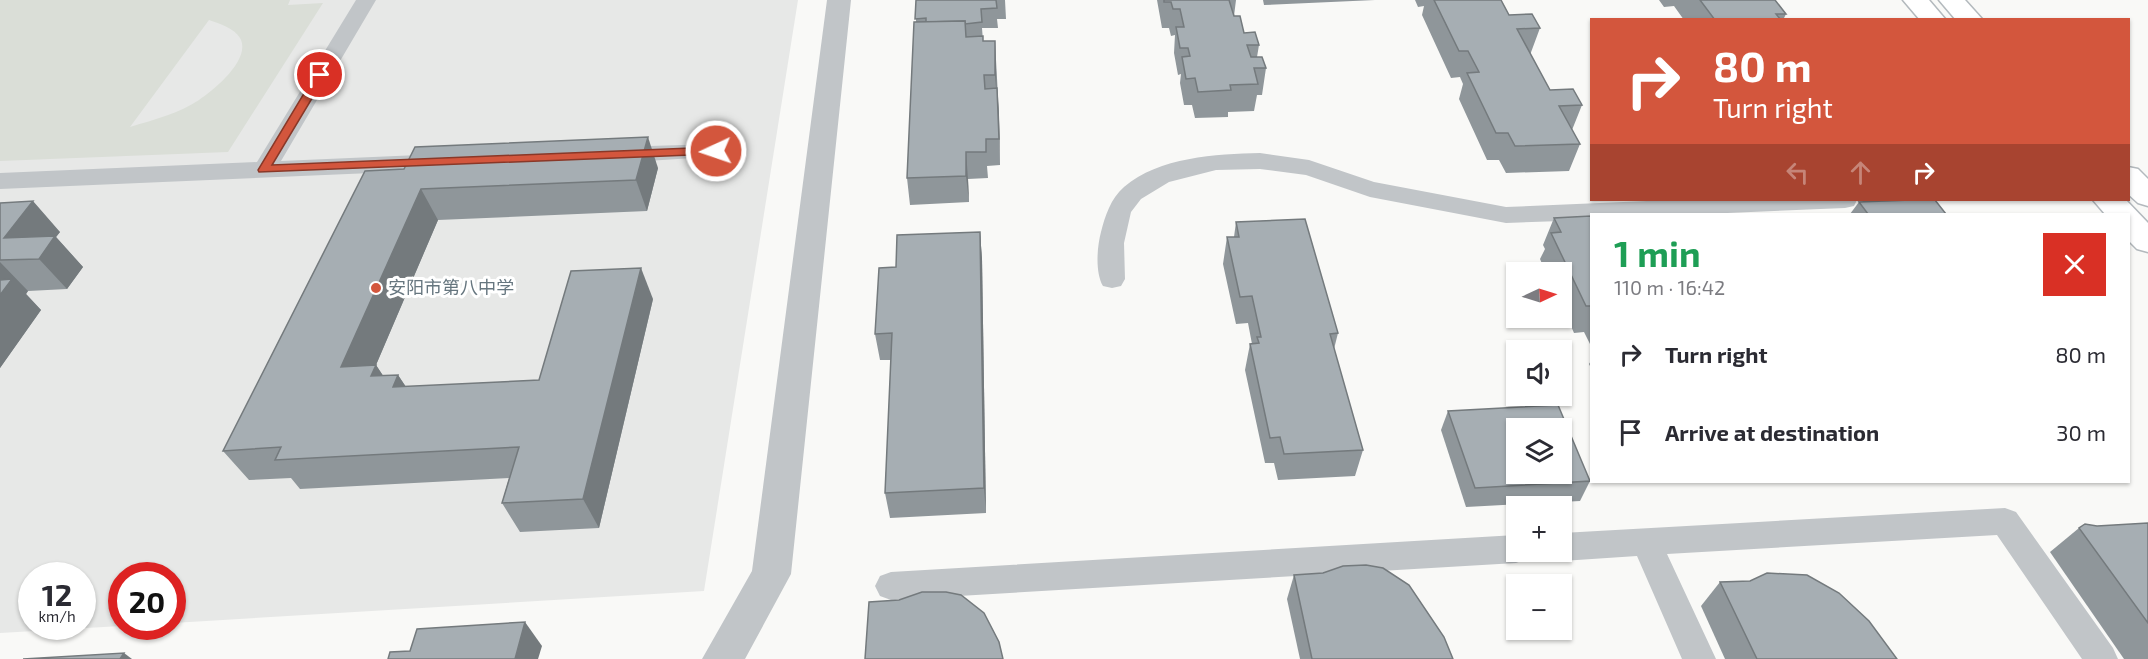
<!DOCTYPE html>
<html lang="en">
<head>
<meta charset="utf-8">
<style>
	:root { --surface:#fff; --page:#f7f7f7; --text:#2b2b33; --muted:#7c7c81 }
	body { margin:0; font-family:"Exo 2","Noto Sans SC",sans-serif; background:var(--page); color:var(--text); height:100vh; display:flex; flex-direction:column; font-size:22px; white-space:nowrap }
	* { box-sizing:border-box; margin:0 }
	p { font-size:20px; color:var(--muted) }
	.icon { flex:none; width:33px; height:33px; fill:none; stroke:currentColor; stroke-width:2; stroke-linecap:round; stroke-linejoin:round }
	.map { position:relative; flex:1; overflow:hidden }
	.drawer { position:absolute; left:1590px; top:213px; width:540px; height:270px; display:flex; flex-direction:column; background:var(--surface); border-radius:0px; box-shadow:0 2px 4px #0004 }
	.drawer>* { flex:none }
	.banner { position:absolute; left:1590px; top:18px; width:540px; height:183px; border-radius:0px; box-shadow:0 2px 4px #0004; background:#d3563d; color:#fff; overflow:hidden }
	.needle { width:39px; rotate:86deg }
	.buttons { position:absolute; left:1506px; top:262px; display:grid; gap:12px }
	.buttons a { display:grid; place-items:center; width:66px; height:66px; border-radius:0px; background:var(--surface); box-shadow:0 2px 4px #0004; font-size:30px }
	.speed { position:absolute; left:18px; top:562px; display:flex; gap:12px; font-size:30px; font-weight:700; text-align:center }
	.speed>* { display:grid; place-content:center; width:78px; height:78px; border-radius:50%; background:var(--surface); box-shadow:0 2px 4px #0004; line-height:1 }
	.speed small { font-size:15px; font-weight:400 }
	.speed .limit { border:9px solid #d22; background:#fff; color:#111 }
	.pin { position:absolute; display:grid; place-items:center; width:51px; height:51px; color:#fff; margin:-26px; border:3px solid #fff; border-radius:50%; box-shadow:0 2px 6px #0007 }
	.me { position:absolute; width:66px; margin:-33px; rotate:267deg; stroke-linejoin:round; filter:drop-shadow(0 0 4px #0008) }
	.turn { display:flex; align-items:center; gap:21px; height:126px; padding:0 24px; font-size:27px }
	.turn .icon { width:78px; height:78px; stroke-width:2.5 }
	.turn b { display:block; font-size:42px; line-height:51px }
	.lanes { display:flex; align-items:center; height:57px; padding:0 24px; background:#0003; justify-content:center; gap:30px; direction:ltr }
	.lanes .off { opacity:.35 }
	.round { display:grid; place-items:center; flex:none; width:63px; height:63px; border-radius:0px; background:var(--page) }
	.headline { display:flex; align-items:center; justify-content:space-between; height:102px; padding:0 24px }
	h1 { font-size:36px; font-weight:700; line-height:45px; color:#1e9e55 }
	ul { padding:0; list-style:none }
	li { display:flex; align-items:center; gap:18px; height:78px; padding:0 24px }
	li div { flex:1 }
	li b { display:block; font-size:22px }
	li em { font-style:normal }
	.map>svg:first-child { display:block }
	.built { fill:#e7e8e7; fill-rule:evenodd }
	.green { fill:#daded7; fill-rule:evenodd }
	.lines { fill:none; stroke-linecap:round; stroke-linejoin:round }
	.secondary-casing { stroke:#b3b9bd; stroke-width:3 }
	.lane { fill:#c1c5c8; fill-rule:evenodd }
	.street { fill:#c1c5c8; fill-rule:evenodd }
	.secondary { fill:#fff; fill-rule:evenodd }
	.wall { fill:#8f969a }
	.shaded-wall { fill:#747a7d }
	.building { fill:#a6aeb3; stroke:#747a7d; stroke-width:1.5; fill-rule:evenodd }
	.route { fill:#d3563d; stroke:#893828; stroke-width:1.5 }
	.poi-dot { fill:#d3563d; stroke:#fff; stroke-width:2 }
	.labels { text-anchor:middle; stroke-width:6; stroke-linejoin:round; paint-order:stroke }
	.poi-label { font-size:18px; fill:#66767f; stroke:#fff; text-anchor:start }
</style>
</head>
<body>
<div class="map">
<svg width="2148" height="659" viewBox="0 0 2148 659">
	<rect width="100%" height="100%" fill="#f9f9f7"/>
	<path class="built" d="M0 0H798L704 591 173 623 172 576H122L121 626 0 633ZM32 576H82V627H32Z"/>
	<path class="green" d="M0 0H290L288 5 323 3 228 152 0 161ZM209 20C220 24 234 28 240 38 252 59 214 90 199 100 180 113 153 120 130 127Z"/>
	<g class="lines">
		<g class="secondary-casing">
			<g id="secondary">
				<polygon points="1903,0 1929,0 1946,20 1920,20"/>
				<polygon points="1939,0 1965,0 1983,20 1956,20"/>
				<polygon points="2128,167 2138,169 2148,179 2148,206 2138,203 2128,194"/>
				<polygon points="2093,200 2126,200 2148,223 2148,252 2137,249 2128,240 2128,214 2105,214"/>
			</g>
		</g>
		<g class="lane">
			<polygon points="356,0 376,0 281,161 442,154 450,157 454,162 450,167 442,170 0,189 0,173 257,162"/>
			<polygon points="716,144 724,146 728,151 724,156 616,163 608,160 604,155 608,150 616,147"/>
			<path d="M1260 153 1309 160 1374 182 1506 207 1670 200H1857L1854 206 1845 208 1704 214H1592V220L1506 223 1370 197 1306 175 1260 169 1216 170 1169 182 1141 199 1131 212 1124 243 1125 279 1121 286 1112 288 1103 286C1095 272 1097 247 1101 232 1105 216 1111 198 1124 187 1159 157 1216 154 1260 153Z"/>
			<polygon points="2005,508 2016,512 2113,648 2118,659 2082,659 1997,535 1667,554 1716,659 1682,659 1637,556 1562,561 1551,557 1549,552 1562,552 1562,533"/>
			<polygon points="1516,535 1516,552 1530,552 1527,559 1516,563 891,600 880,596 875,586 880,576 891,572"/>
		</g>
		<polygon class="street" points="827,0 851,0 791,574 745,659 702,659 752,571"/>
		<use href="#secondary" class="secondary"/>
	</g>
	<g class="wall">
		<polygon points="916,0 1005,0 1006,19 997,19 998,28 982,28 983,41 995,41 999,115 1000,165 987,166 988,178 968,179 969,202 910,205 907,178 916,22"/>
		<polygon points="1157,0 1236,0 1234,16 1244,33 1259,45 1257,57 1266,68 1262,95 1257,95 1254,111 1228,112 1228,117 1195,118 1192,105 1184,105 1180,83 1181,74 1178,75 1174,53 1175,35 1171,36 1169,28 1162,28"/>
		<polygon points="1263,0 1375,0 1264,5"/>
		<polygon points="1415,0 1501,0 1509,15 1540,28 1530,55 1550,90 1582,105 1572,130 1580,144 1569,171 1506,173 1499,160 1487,160 1459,99 1463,84 1460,77 1451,78 1422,15 1424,6 1418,7"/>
		<polygon points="1659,0 1775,0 1786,14 1783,20 1684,20 1674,6 1664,7"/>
		<polygon points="658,168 647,211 438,220 376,365 383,376 398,375 406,387 539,380 653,299 599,528 520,532 502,503 509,478 300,489 291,478 249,480 223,451 404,169"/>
		<polygon points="1859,202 1946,214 1850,214"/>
		<polygon points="0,203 60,232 56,237 83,267 67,289 28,291 26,294 41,310 0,368"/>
		<polygon points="1591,216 1592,348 1584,332 1574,333 1562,306 1562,273 1546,273 1540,259 1545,249 1543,245 1554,218"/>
		<polygon points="1236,222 1338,333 1334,349 1363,450 1355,476 1278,480 1274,463 1265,463 1245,370 1250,344 1252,344 1248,323 1236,324 1223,264 1227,237 1234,237"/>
		<polygon points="980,232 982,259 986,513 890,518 885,493 891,360 880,360 875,334 896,267"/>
		<polygon points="1592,359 1592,370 1589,364"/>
		<polygon points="1448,411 1590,481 1580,501 1466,507 1441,430"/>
		<polygon points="2148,523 2148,659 2124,659 2050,552 2079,528"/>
		<polygon points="1294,575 1453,659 1300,659 1287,599"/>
		<polygon points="1720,582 1897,659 1725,659 1701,606"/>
	</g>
	<g class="shaded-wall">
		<polygon points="995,41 996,68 997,101 995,75"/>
		<polygon points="997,88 999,115 1000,165 999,139"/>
		<polygon points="648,137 658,168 647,211 636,180"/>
		<polygon points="966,152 968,179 969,202 966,176"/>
		<polygon points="421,189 438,220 376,365 396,395 341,367"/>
		<polygon points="33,201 60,232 56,237 83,267 67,289 39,259 4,238"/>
		<polygon points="980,232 982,259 986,513 984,488"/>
		<polygon points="0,262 28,291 26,294 41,310 0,368"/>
		<polygon points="641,268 653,299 599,528 583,499"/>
		<polygon points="398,375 418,405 393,387"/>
		<polygon points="525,622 542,646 538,659 515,659"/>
		<polygon points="124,653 132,659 120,659"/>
	</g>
	<g class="building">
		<polygon points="916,0 996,0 997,8 981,9 982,22 965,24 965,21 926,22 926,18 915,19"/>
		<polygon points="1164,0 1229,0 1234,16 1240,16 1244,33 1255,32 1259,45 1247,45 1251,57 1262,57 1266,68 1254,68 1258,84 1230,85 1231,90 1198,92 1195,78 1186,79 1182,57 1190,56 1188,48 1180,48 1176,27 1184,27 1180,9 1173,9 1171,2 1164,2"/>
		<polygon points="1434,0 1501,0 1509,15 1532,14 1540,28 1517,29 1550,90 1573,89 1582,105 1559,106 1580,144 1515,146 1508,133 1496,133 1467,73 1479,72 1468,51 1459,51"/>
		<polygon points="1700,0 1775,0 1786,14 1776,14 1781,20 1715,20"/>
		<polygon points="965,21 966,37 983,36 983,41 995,41 995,75 984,75 985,89 997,88 999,139 986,139 986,152 966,152 966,176 907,178 914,22"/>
		<polygon points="648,137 636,180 421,189 341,367 376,365 371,376 398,375 393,387 539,380 571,271 641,268 583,499 502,503 519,447 275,460 281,447 223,451 365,171 404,169 415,147"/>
		<polygon points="1911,200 1935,200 1946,214 1868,214 1859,202"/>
		<polygon points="33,201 4,238 55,236 39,259 0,260 0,203"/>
		<polygon points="1591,216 1592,306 1586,306 1551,233 1561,232 1554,218"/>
		<polygon points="1305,219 1338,333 1330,334 1363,450 1284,454 1280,437 1270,438 1250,344 1259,343 1257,337 1261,337 1252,296 1240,297 1227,237 1239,237 1236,222"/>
		<polygon points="980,232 984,488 885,493 892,333 875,334 879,268 896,267 897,235"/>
		<polygon points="12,279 0,295 0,280"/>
		<path d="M1558 405 1590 481 1475 488 1448 411ZM1516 429H1562V474H1516Z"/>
		<polygon points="2148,523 2148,623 2079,528 2085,524 2097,526"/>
		<polygon points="1366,565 1383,568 1409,585 1444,637 1453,659 1312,659 1294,575 1323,573 1343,566"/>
		<polygon points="1767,573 1807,575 1839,593 1869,621 1897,659 1757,659 1720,582 1750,581"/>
		<polygon points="922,592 946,592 961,595 984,613 999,642 1003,659 865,659 869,602 899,600"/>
		<polygon points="525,622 515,659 388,659 390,652 410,651 417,629"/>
		<polygon points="124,653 120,659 23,659"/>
	</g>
	<polygon class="route" points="320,72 326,75 272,165 716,147 722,151 716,154 259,172 258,170 315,75"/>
	<circle class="poi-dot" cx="376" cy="288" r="6"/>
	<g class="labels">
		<g class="poi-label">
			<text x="388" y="294">安阳市第八中学</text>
		</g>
	</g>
</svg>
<div class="buttons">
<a><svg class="needle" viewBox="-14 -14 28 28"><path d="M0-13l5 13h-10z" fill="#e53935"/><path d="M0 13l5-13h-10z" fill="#7c7c81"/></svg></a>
<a><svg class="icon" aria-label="sound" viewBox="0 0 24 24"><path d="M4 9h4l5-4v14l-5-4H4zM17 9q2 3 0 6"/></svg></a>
<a><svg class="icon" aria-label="layers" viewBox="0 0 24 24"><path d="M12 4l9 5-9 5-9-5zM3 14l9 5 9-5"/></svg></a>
<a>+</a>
<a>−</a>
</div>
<div class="speed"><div>12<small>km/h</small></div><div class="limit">20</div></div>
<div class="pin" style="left:320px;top:75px;background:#d93025"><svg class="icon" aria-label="arrive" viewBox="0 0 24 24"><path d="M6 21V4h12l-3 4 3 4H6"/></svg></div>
<svg class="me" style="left:716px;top:151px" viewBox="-20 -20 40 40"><circle r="17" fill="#d3563d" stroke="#fff" stroke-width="3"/><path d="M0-11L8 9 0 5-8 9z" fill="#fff"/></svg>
<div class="banner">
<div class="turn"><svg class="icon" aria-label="right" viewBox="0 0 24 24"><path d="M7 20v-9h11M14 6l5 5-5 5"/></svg><div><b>80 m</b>Turn right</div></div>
<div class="lanes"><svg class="icon off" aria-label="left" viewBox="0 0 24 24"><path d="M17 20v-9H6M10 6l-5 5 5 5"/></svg><svg class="icon off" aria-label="ahead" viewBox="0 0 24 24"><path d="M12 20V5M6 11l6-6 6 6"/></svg><svg class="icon" aria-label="right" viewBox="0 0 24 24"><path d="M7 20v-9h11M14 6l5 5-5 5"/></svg></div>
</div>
<section class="drawer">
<div class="headline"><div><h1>1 min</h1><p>110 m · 16:42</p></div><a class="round" style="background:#d93025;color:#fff"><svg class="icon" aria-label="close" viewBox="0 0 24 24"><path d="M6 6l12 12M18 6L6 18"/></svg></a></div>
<ul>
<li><svg class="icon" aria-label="right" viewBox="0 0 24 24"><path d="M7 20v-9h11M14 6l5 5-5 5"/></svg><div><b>Turn right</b></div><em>80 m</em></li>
<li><svg class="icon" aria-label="arrive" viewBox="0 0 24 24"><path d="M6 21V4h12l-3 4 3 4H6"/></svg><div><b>Arrive at destination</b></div><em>30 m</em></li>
</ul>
</section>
</div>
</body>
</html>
